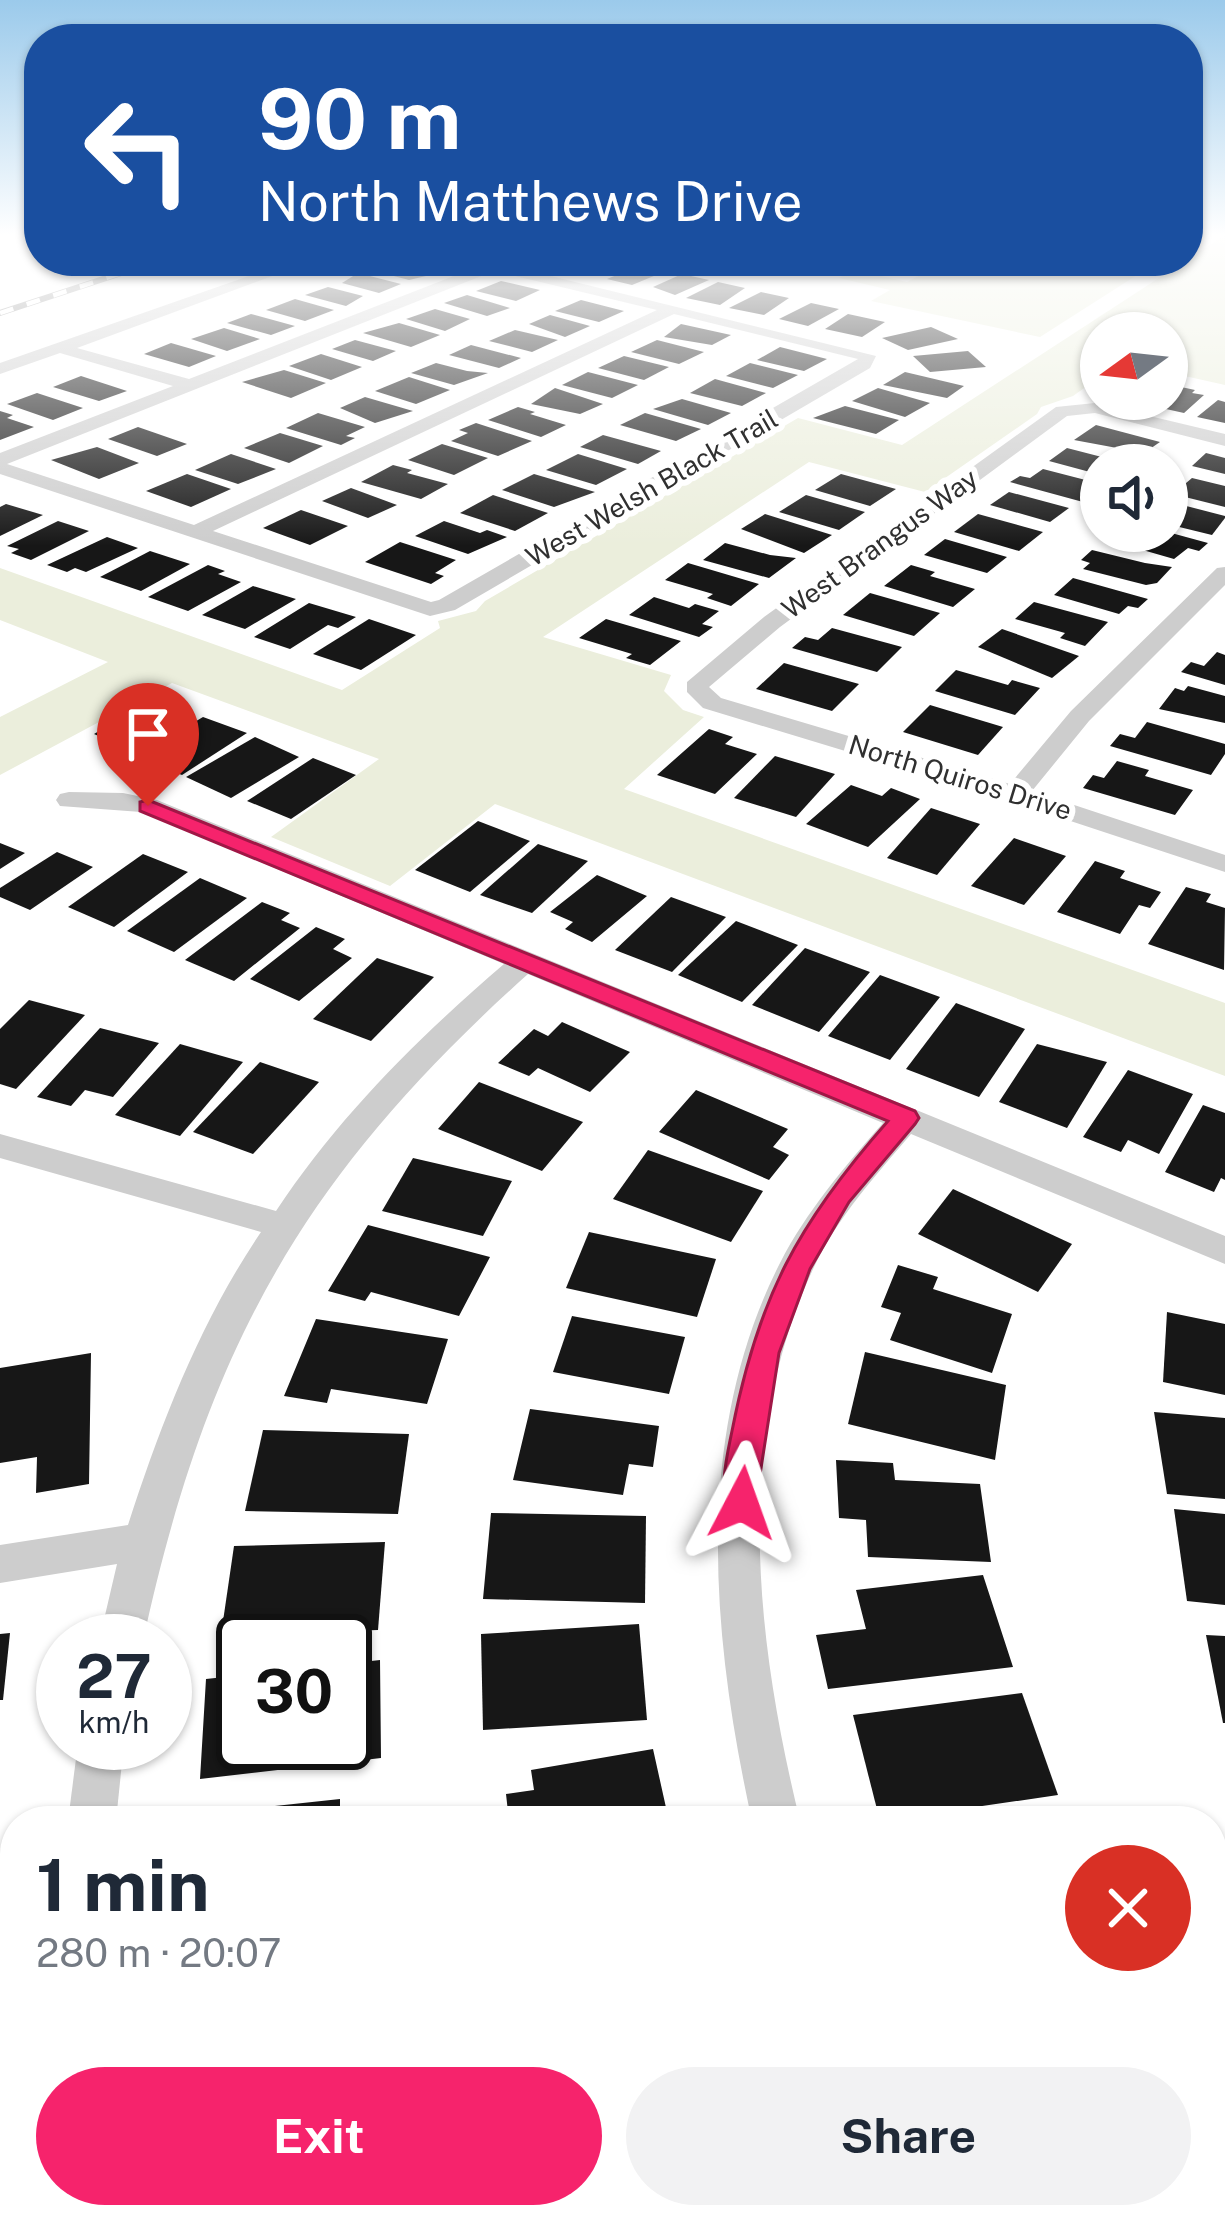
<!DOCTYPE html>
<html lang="en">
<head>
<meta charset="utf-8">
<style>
	:root { --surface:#fff; --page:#f2f2f3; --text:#1f2937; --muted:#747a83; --accent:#f6236c }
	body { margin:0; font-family:"Public Sans",sans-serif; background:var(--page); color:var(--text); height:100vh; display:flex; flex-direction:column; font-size:45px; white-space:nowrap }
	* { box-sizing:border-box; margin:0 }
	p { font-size:39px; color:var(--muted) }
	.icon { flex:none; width:66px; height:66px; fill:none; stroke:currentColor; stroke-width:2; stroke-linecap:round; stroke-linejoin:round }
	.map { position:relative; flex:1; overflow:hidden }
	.details { position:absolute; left:0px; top:1806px; width:1227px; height:423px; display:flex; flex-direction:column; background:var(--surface); border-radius:48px 48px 0 0; box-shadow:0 3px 9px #0004 }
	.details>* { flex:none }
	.guide { position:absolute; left:24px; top:24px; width:1179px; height:252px; border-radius:48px; box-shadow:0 3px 9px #0004; background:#1a4fa0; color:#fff; overflow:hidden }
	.needle { width:78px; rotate:255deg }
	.controls { position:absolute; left:1080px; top:312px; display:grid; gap:24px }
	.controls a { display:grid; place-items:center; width:108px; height:108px; border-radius:50%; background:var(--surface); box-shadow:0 3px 9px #0004; font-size:60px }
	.speed { position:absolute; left:36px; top:1614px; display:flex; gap:24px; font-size:60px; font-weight:700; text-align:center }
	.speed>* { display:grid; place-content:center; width:156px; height:156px; border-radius:50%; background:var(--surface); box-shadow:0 3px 9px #0004; line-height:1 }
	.speed small { font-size:30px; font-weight:400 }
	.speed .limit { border:6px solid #111; border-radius:18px; background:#fff; color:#111 }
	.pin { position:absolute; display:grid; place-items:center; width:102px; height:102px; color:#fff; margin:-123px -51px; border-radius:50% 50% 50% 0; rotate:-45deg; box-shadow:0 0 12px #0007 }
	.pin .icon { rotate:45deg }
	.me { position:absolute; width:132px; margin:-66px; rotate:4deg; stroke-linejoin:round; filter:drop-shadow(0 0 9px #0008) }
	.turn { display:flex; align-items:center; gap:42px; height:252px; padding:0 36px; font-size:54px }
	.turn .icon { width:156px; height:156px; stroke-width:2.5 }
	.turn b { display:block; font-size:84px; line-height:102px }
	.round { display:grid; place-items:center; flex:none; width:126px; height:126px; border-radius:63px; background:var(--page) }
	.summary { display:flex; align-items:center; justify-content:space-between; height:204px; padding:0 36px }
	h1 { font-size:72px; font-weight:700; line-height:90px }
	.button { display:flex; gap:24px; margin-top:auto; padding:24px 36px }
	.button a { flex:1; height:138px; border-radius:72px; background:var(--accent); color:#fff; font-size:48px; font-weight:700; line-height:138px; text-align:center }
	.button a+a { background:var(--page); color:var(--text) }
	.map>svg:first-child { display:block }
	.green { fill:#ebeedc }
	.building { fill:#171717 }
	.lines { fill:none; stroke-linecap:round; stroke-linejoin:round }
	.minor { fill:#cdcdcd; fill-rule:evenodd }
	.rail-casing { stroke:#858585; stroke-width:6 }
	.rail { stroke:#fff; stroke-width:4.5; stroke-dasharray:14; stroke-linecap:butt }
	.route { fill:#f6236c; stroke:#a01746; stroke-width:3 }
	.labels { text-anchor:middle; stroke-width:12; stroke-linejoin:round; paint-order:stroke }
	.far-street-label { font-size:27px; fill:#303030; stroke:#fff }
</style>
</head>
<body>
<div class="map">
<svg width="1225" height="2228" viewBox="0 0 1225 2228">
	<rect width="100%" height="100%" fill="#fff"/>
	<g class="green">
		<polygon points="1225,235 1225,385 1167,372 1167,333 1101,333 1101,376 1073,396 1041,407 1037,414 925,492 809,462 543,637 671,675 664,691 683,710 704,717 624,789 1225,1003 1225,1076 495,804 390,886 271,837 379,759 172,683 0,775 0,717 108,662 0,620 0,568 342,690 440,628 438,621 476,611 485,601 798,418 902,445"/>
		<polygon points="947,261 1159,261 1040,337 871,301 890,290 839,278 855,270 907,282"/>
	</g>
	<g class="building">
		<polygon points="401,261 443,272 409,280 371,270"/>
		<polygon points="583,261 615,261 625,264 592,275 556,270"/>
		<polygon points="641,265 666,271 632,285 607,279"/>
		<polygon points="358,273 401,284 379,293 342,283"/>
		<polygon points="682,274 709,280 675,295 653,287"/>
		<polygon points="501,281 540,290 516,301 476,291"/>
		<polygon points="718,282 745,288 720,305 686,298"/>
		<polygon points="328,287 363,296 346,306 305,295"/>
		<polygon points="761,292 789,298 764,315 729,308"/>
		<polygon points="467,295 510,308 487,316 444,303"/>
		<polygon points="295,299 334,310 305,321 266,310"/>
		<polygon points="581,300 624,311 599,322 555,311"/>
		<polygon points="811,303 839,309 808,326 779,319"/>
		<polygon points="435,309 470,319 445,331 406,319"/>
		<polygon points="251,314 295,326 271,335 227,323"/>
		<polygon points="848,314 885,322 862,337 825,329"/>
		<polygon points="550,315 590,326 565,337 529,324"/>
		<polygon points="399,323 440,335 411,347 363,333"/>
		<polygon points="681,324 731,335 712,345 664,337"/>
		<polygon points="931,327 958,339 908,350 882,338"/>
		<polygon points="224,328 260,339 227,351 191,339"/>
		<polygon points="515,330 558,340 532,352 489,341"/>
		<polygon points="355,340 396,351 373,361 332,349"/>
		<polygon points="657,340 704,352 679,364 631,352"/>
		<polygon points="171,343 216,356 189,367 144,354"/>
		<polygon points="471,345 521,358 499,368 449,355"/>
		<polygon points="780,347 827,359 804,371 757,360"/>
		<polygon points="968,351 986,367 930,372 913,356"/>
		<polygon points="321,354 362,367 331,380 289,366"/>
		<polygon points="624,356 669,367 644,380 598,368"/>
		<polygon points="436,363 467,371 488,373 454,385 411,373"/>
		<polygon points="750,363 798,375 773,388 726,376"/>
		<polygon points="284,370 326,383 291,398 242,382"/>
		<polygon points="588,372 638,385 612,398 562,385"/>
		<polygon points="905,372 964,386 947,398 883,385"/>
		<polygon points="81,376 127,391 99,401 53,387"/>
		<polygon points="409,377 450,390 416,404 375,391"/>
		<polygon points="715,379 766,393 742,406 690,393"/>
		<polygon points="1172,385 1195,390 1192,393 1204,395 1184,413 1148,405 1167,399"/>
		<polygon points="555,388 603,404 580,414 531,404"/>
		<polygon points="878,388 930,403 905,417 852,401"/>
		<polygon points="37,393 83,408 53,420 7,404"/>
		<polygon points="365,397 413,411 375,423 340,408"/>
		<polygon points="682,399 731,413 708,425 653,409"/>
		<polygon points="1218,400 1225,402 1225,423 1197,417"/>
		<polygon points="845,406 899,420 876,434 813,418"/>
		<polygon points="518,407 535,412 530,414 566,425 541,437 488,420"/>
		<polygon points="0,411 13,415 7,418 34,427 0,440"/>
		<polygon points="318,413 365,427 346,436 355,438 341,445 286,428"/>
		<polygon points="645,413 701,429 676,441 620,425"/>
		<polygon points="476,423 532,441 498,456 451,441 468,433 459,430"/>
		<polygon points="1096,425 1160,442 1144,453 1074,440"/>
		<polygon points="138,427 187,444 157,456 108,439"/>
		<polygon points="280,433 323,446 289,463 244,448"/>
		<polygon points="603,435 661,451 638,464 580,447"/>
		<polygon points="442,444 488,458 454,475 408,460"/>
		<polygon points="97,447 139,463 99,479 51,460"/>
		<polygon points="1067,448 1125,463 1125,465 1101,465 1101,475 1049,461"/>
		<polygon points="1206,453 1225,458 1225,474 1192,466"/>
		<polygon points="231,454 276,469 238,484 195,470"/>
		<polygon points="578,454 627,469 596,485 546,470"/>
		<polygon points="393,465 412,470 407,473 448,484 421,499 361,482"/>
		<polygon points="1043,469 1101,484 1101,488 1083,502 1010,482 1020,476 1030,478"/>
		<polygon points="187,474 231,489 191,507 146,491"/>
		<polygon points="534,474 595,492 554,507 502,490"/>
		<polygon points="841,474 896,489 870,506 815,490"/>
		<polygon points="1192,478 1225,486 1225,507 1173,494"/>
		<polygon points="351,488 397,505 368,518 322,501"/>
		<polygon points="1009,492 1069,508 1050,522 990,505"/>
		<polygon points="493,495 548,513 515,531 460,513"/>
		<polygon points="806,495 865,512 839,530 779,512"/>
		<polygon points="1167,501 1225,516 1225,518 1212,535 1167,524"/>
		<polygon points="6,504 43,515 0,536 0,507"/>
		<polygon points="301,510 348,526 310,545 263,528"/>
		<polygon points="765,514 832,535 804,553 741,529"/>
		<polygon points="978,514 1043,532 1019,551 954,532"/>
		<polygon points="58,521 89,531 31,560 11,553 19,549 7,546"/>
		<polygon points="444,521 480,533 487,530 507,537 468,554 415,536"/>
		<polygon points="1120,531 1164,531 1208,543 1199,551 1188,548 1174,559 1108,540"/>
		<polygon points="107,537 138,548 86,572 75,568 67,572 47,565"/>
		<polygon points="945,539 1007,557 987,573 924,555"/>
		<polygon points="400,542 456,560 435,573 444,576 431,584 365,562"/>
		<polygon points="725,543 770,555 796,558 769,578 703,560"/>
		<polygon points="1092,550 1145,563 1172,567 1157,583 1146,585 1083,569 1090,563 1081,560"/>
		<polygon points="150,551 190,564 141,591 100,577"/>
		<polygon points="688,563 759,584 731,606 707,598 713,594 665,580"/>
		<polygon points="208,565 225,571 218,574 241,582 188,611 148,597"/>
		<polygon points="911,565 935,572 930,576 975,589 953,607 884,586"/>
		<polygon points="1073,578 1148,599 1138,608 1128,606 1119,614 1054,595"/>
		<polygon points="253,586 296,599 245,629 202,615"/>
		<polygon points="870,593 940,613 914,636 843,615"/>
		<polygon points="654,597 689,608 695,604 719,611 702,624 713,627 699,637 629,615"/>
		<polygon points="1034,602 1108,622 1085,646 1060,638 1065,633 1015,619"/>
		<polygon points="309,603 356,617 338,628 328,625 290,649 254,637"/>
		<polygon points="369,619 416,635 361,670 313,654"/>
		<polygon points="606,619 681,641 650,665 626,658 632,654 579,638"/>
		<polygon points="832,628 902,647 877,672 792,648 805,637 818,640"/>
		<polygon points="1002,629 1079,656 1052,678 978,647"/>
		<polygon points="1217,652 1225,655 1225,685 1181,672 1191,662 1204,666"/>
		<polygon points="784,663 859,684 832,711 756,689"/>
		<polygon points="956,670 1008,685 1012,680 1040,688 1015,715 935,691"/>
		<polygon points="1188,686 1225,696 1225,723 1159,709 1175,688 1184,691"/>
		<polygon points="152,700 191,714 125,755 102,746 110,741 94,734"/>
		<polygon points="930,705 1003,727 978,755 903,732"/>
		<polygon points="203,717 247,733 182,775 136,757"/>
		<polygon points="1147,722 1225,744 1225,754 1211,775 1110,746 1120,734 1135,738"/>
		<polygon points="709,729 733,737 725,744 757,754 715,794 657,775"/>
		<polygon points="255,737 299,757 231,798 186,777"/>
		<polygon points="775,756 835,774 796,817 734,798"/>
		<polygon points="313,758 356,775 291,819 247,801"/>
		<polygon points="1117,761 1149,770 1145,776 1193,790 1175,815 1083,788 1093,775 1104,778"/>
		<polygon points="851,785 882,796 891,788 920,799 868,847 806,824"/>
		<polygon points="931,808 980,824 937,875 887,858"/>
		<polygon points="478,821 530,841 470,892 415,870"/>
		<polygon points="1014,838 1066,856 1024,905 971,886"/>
		<polygon points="0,843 25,853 0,869"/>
		<polygon points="538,844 588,861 532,913 480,895"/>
		<polygon points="57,852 93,867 30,910 0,897 0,888"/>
		<polygon points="143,854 188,872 114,927 68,907"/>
		<polygon points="1095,861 1125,871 1120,878 1161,892 1150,908 1139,905 1120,934 1057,912"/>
		<polygon points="597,875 647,896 592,942 565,929 573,922 550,912"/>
		<polygon points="200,878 247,898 174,952 127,931"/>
		<polygon points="1186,887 1211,894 1206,902 1225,908 1224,970 1148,944"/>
		<polygon points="671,897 726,917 672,972 615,950"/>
		<polygon points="262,902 290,913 281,920 300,928 234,981 185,960"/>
		<polygon points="736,921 798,945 742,1002 678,975"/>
		<polygon points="316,927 345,939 333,949 352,958 299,1001 250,979"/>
		<polygon points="805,948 870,972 819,1032 752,1005"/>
		<polygon points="377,958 434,977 371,1041 313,1019"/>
		<polygon points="880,975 940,997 890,1060 828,1036"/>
		<polygon points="29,1000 85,1015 16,1089 0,1084 0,1029"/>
		<polygon points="956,1003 1025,1029 979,1097 906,1069"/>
		<polygon points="562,1022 630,1052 590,1092 538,1068 529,1076 498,1063 534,1029 548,1036"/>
		<polygon points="100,1028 159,1043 113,1097 85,1090 71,1106 37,1097"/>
		<polygon points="180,1044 243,1062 180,1136 115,1115"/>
		<polygon points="1037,1044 1107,1062 1067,1128 999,1102"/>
		<polygon points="260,1062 319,1082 253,1154 193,1132"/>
		<polygon points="1128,1070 1193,1094 1159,1154 1128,1140 1121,1152 1083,1137"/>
		<polygon points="479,1082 583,1122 542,1171 438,1129"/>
		<polygon points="696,1090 788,1129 773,1147 789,1155 769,1180 659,1132"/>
		<polygon points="1203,1105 1225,1113 1225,1180 1221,1178 1214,1192 1165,1172"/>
		<polygon points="648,1150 763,1191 731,1242 613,1199"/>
		<polygon points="413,1158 512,1181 483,1236 382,1211"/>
		<polygon points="953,1189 1072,1244 1038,1292 918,1234"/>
		<polygon points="368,1225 490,1257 459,1316 371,1292 365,1301 328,1291"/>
		<polygon points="589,1232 716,1259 697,1317 566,1288"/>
		<polygon points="898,1265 938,1277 933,1289 1012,1314 992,1373 890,1340 901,1313 881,1307"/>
		<polygon points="1167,1312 1225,1324 1225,1395 1163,1382"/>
		<polygon points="572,1316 685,1337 669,1394 553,1372"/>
		<polygon points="316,1319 448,1339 427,1404 331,1389 327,1403 284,1396"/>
		<polygon points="865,1352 1006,1385 995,1460 848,1424"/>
		<polygon points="91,1353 89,1484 36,1493 37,1457 0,1463 0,1368"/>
		<polygon points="530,1409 659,1426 653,1467 629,1464 623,1495 513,1480"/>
		<polygon points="1154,1412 1225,1418 1225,1499 1167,1494"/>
		<polygon points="263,1430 409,1434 398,1514 245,1511"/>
		<polygon points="836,1460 893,1463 895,1480 980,1484 991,1562 868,1557 866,1520 839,1518"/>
		<polygon points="1174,1509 1225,1514 1225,1605 1187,1601"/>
		<polygon points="491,1513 646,1516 645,1603 483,1599"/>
		<polygon points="385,1542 378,1630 221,1635 234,1546"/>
		<polygon points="983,1575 1013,1667 828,1689 816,1635 866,1629 856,1590"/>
		<polygon points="639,1624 647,1720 483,1730 481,1634"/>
		<polygon points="10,1633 3,1700 0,1700 0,1634"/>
		<polygon points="1206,1635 1225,1636 1225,1723 1223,1723"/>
		<polygon points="380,1660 381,1758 200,1779 206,1679 243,1675 243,1743 345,1743 345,1664"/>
		<polygon points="1022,1693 1058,1795 880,1821 853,1715"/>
		<polygon points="653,1749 669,1821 509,1821 506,1794 534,1790 531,1770"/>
		<polygon points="340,1799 340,1821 192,1821 192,1815"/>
		<polygon points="1225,2157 1225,2228 1209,2228 1204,2214 1212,2214 1212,2160"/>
		<polygon points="959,2214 1026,2214 1030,2228 963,2228"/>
		<polygon points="1049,2214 1185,2214 1190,2228 1054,2228"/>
	</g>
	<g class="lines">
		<g class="minor">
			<path d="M292 261H313L77 348 189 379 477 267 464 261H490L876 356 870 368 455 610 430 616 0 474V453L173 386 60 353 0 374V363ZM494 271 657 310 194 525 7 464ZM674 314 858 359 439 600 431 602 213 531Z"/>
			<polygon points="1095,403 1225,434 1225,446 1095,413 1067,416 780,627 709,687 721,698 1010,784 1071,711 1217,568 1225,567 1225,585 1089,721 1032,791 1225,855 1225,872 1007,800 703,708 687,692 687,682 764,617 1056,407"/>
			<path d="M69 792 123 793 157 800 1225 1236V1264L911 1134C876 1175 837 1218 814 1267 732 1441 756 1640 800 1821H752C712 1638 692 1436 780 1263 806 1212 845 1166 883 1123L528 974C303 1176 207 1347 143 1641H99L117 1564 0 1583V1545L128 1525C161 1423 200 1322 261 1232L0 1158V1134L276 1211C339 1116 418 1038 504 964L141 812 60 806 56 800 60 794Z"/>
			<polygon points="78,1743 124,1743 116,1821 68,1821"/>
			<polygon points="1225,1969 1225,2021 1212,2024 1212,1972"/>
			<polygon points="42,2214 163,2214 157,2228 37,2228"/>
		</g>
		<g class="rail-casing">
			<polyline id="rail" points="0,313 158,261"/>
		</g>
		<use href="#rail" class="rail"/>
	</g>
	<linearGradient id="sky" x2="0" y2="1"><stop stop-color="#9bcaeb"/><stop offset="0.43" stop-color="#fff"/><stop offset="1" stop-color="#fff" stop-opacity="0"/></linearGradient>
	<rect width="1225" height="546" fill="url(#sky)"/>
	<path class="route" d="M148 800 915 1111 919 1118 915 1124 849 1202 810 1269 779 1353 754 1513 742 1517 730 1513C718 1490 727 1456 732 1431 758 1297 798 1223 888 1121L140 811V802Z"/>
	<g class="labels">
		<g class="far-street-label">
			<text transform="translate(652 488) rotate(-30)" y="9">West Welsh Black Trail</text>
			<text transform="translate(880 544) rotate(-36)" y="9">West Brangus Way</text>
			<text transform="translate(960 778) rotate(17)" y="9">North Quiros Drive</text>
		</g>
	</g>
</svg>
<div class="controls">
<a><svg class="needle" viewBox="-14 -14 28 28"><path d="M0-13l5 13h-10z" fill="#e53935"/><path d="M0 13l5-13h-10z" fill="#747a83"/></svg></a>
<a><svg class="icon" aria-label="sound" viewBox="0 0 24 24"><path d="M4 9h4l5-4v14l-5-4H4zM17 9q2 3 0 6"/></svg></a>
</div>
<div class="speed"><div>27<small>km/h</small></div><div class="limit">30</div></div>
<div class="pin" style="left:148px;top:806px;background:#d93025"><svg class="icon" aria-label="arrive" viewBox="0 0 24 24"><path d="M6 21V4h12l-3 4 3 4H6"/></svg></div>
<svg class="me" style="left:742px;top:1503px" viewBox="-20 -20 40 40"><path d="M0-17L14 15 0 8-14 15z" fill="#f6236c" stroke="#fff" stroke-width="4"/></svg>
<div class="guide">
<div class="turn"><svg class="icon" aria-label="left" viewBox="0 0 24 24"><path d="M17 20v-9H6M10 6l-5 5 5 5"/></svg><div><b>90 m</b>North Matthews Drive</div></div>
</div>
<section class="details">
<div class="summary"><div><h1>1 min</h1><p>280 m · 20:07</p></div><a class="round" style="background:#d93025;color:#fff"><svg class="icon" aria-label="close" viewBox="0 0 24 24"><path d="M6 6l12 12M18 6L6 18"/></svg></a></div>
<div class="button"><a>Exit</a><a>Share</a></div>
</section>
</div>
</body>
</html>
